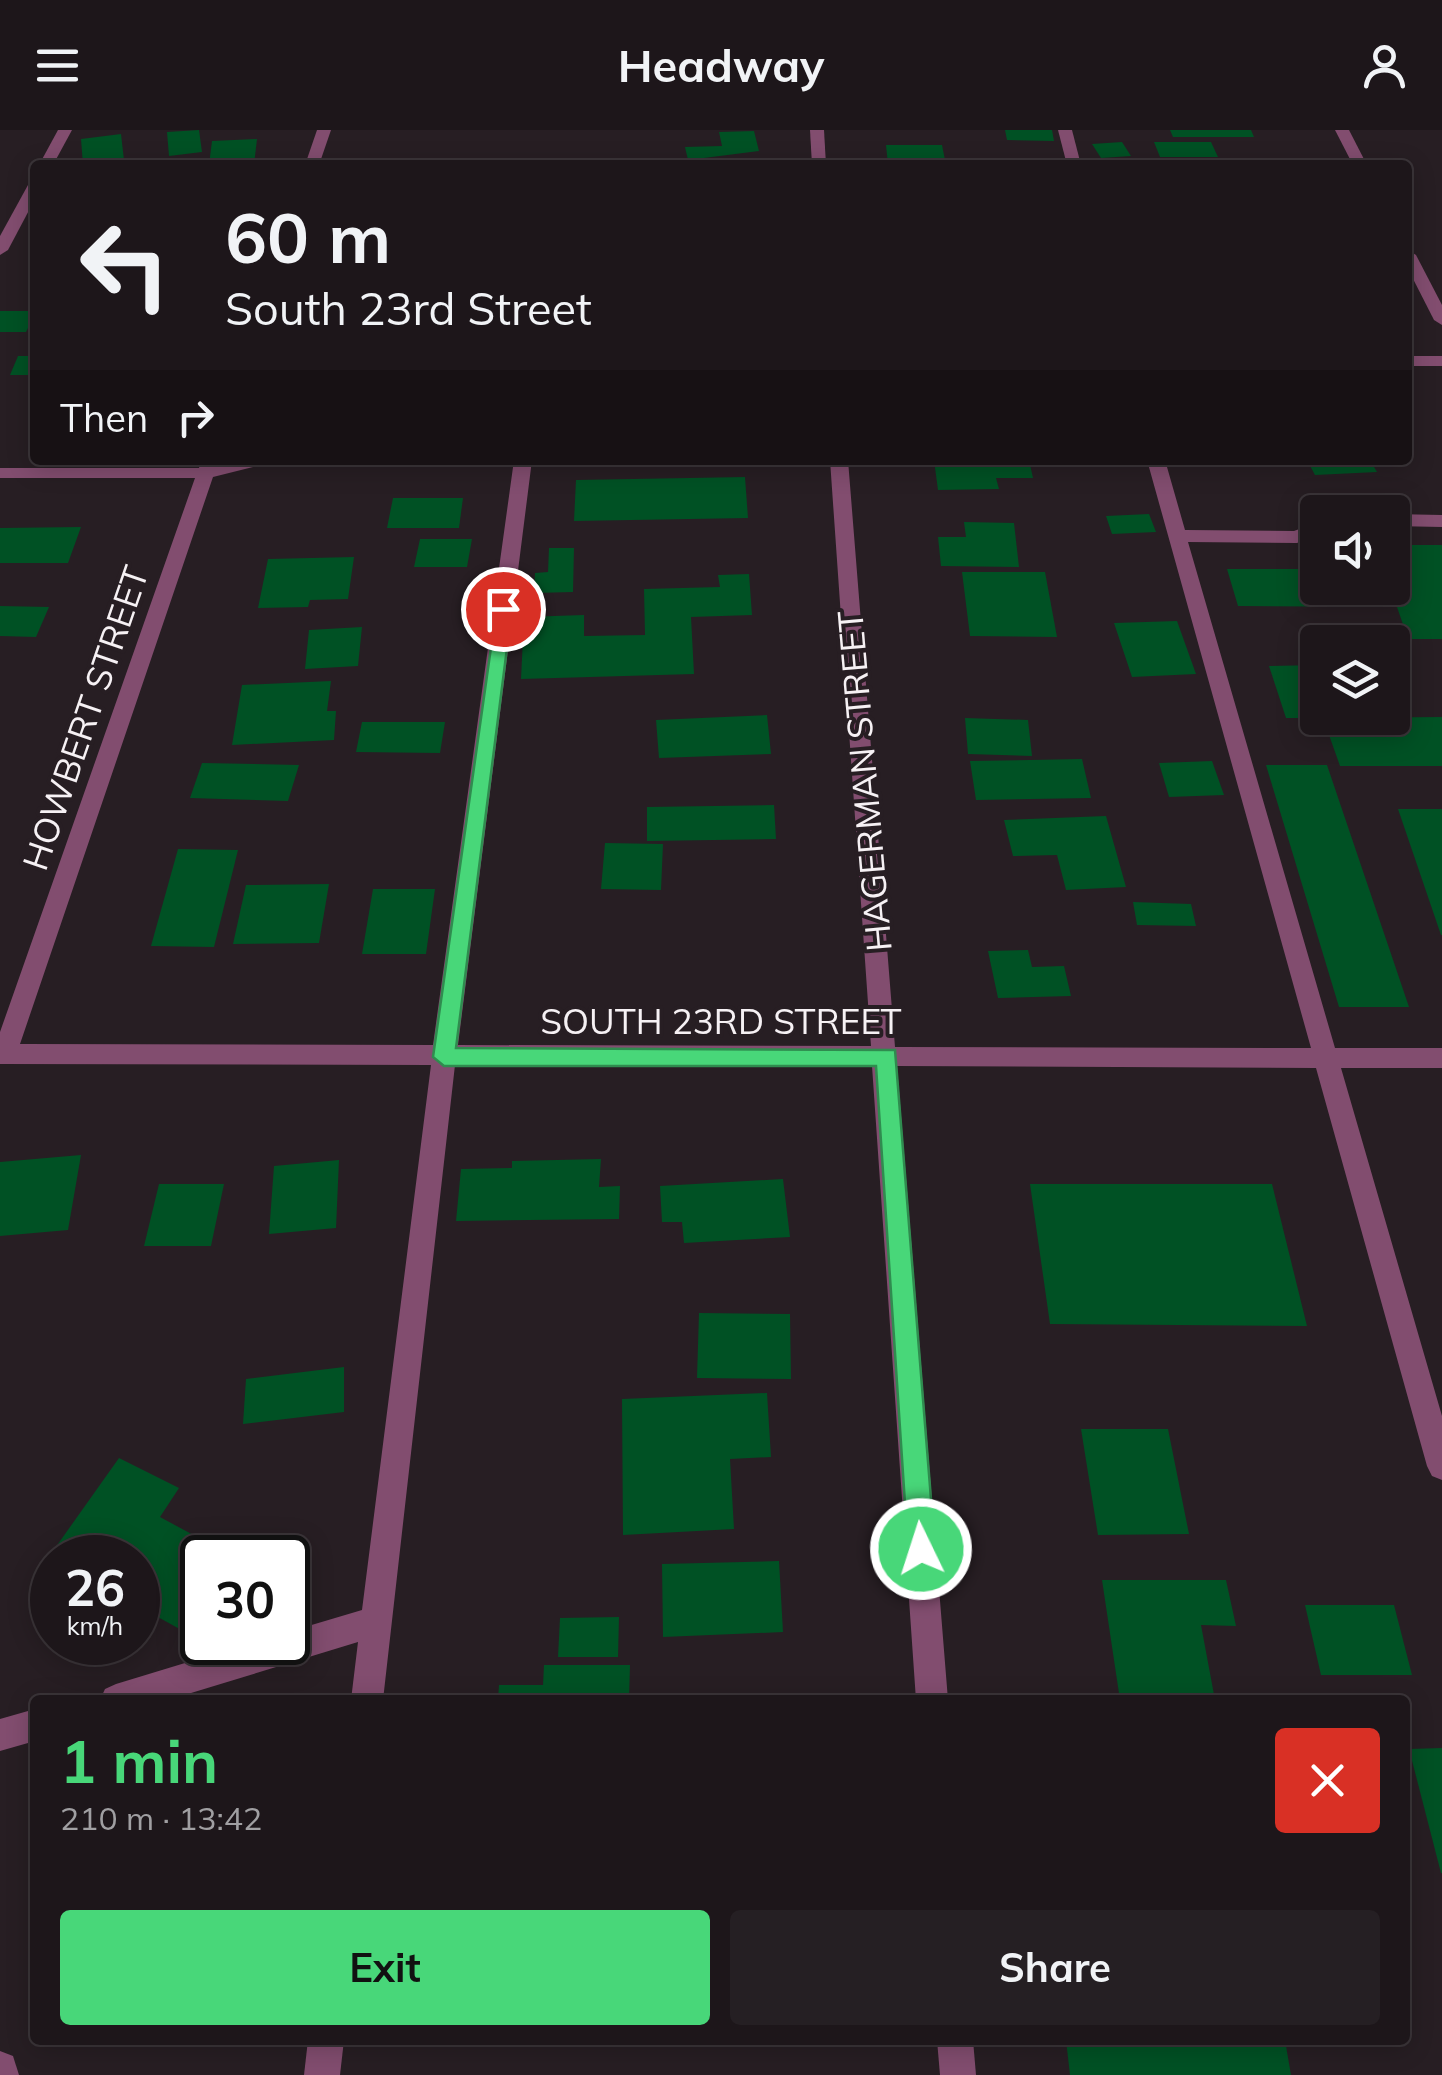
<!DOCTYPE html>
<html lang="en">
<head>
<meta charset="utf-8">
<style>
	:root { --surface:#1d161a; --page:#251f23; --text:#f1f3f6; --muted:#a09fa2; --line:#3b3539; --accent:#48d779 }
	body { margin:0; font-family:Mulish,sans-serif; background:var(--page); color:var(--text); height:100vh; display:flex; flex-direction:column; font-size:38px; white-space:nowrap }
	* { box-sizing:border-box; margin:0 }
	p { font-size:32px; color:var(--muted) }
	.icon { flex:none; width:55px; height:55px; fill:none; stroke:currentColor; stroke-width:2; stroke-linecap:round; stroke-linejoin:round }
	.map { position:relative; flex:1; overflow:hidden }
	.side { position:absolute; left:30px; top:1565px; width:1380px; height:350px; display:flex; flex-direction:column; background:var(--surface); border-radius:10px; box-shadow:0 5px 25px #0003,0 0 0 2px var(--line) }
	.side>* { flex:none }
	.hud { position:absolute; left:30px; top:30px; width:1382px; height:305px; border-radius:10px; box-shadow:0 5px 25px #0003,0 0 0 2px var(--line); background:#1d161a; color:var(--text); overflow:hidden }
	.fabs { position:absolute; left:1300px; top:365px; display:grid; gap:20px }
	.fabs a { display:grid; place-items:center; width:110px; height:110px; border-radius:10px; background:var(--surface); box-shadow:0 5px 25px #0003,0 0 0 2px var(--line); font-size:50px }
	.speed { position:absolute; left:30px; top:1405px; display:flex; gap:20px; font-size:50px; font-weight:700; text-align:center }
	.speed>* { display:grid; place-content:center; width:130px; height:130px; border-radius:50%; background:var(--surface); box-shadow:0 5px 25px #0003,0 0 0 2px var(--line); line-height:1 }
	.speed small { font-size:25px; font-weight:400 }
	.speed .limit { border:5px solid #111; border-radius:15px; background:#fff; color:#111 }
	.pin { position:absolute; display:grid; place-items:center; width:85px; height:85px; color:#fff; margin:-42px; border:5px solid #fff; border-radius:50%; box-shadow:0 2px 10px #0007 }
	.me { position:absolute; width:110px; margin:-55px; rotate:356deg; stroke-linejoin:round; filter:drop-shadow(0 0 8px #0008) }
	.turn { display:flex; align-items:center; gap:35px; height:210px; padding:0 30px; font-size:45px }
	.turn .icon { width:130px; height:130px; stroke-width:2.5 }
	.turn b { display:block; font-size:70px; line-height:85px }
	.then { display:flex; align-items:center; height:95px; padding:0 30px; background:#0003; gap:20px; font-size:38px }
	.round { display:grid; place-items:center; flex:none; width:105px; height:105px; border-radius:10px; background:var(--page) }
	.headline { display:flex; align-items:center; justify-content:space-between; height:170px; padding:0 30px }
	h1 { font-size:60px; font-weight:700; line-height:75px; color:var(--accent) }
	.button { display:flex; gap:20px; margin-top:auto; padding:20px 30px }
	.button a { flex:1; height:115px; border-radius:10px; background:var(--accent); color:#111; font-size:40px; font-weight:700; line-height:115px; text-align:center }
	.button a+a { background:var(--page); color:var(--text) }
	header { display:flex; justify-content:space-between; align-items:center; height:130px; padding:0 30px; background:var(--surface); font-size:45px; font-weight:700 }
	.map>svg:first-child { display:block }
	.building { fill:#005124 }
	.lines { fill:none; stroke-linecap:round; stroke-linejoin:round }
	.minor { fill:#824d6f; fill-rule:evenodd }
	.route { fill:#48d779; stroke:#2f8c4f; stroke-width:2.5 }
	.labels { text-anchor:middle; stroke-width:8; stroke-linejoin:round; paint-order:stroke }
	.street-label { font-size:35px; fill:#f6f1f4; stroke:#271e23 }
</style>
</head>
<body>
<header><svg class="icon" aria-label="menu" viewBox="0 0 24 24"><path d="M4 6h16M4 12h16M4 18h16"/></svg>Headway<svg class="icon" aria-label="person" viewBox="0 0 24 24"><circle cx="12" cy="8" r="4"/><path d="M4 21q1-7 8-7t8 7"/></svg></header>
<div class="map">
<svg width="1442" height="1945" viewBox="0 0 1442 1945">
	<rect width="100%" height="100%" fill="#271e23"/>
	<g class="building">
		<polygon points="199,0 202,22 169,26 167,2"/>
		<polygon points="1005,0 1052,0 1054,11 1007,10"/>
		<polygon points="1170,0 1251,0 1254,7 1173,7"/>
		<polygon points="754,1 759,21 688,30 685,17 722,16 719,2"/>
		<polygon points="121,4 124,30 83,35 81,9"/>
		<polygon points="257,9 254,35 209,35 212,11"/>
		<polygon points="1122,12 1131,26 1101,28 1092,14"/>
		<polygon points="1154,12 1211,12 1218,27 1160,27"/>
		<polygon points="886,15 942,15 946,35 888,35"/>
		<polygon points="516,30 515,35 455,35 456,31"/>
		<polygon points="0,181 35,181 35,184 26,202 0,202"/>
		<polygon points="18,226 35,226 35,245 10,245"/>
		<polygon points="934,330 1029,330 1033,348 996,348 999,359 938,360"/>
		<polygon points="1189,330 1240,330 1242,334 1191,336"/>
		<polygon points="1307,330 1370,330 1377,342 1315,345"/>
		<polygon points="745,347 748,388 574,391 576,350"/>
		<polygon points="393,368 463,368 459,398 387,398"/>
		<polygon points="1149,384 1156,402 1112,404 1106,386"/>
		<polygon points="964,392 1014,393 1019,437 941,436 938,407 966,407"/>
		<polygon points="81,397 68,433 0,433 0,398"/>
		<polygon points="420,409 472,409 467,437 414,437"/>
		<polygon points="1392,415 1442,415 1442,509 1408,509 1397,477 1238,476 1227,439 1318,439 1318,458 1392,458"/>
		<polygon points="549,418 574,418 573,462 534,463 535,443 548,442"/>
		<polygon points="354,427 348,469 310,470 308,477 258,478 268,429"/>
		<polygon points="962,442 1045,442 1057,507 970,506"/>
		<polygon points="749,444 752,485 691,487 694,544 521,549 524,487 584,485 584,506 645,505 644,459 720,457 718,445"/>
		<polygon points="0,476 49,477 36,507 0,506"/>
		<polygon points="1177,491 1196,544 1132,547 1114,493"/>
		<polygon points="362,497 358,536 305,539 309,500"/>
		<polygon points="1318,535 1318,588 1286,588 1269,536"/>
		<polygon points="331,551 327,581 336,581 334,610 232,615 242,555"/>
		<polygon points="767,585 771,624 659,628 656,590"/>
		<polygon points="1442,587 1442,636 1340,636 1323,588"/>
		<polygon points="965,588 1028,590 1032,626 968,624"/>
		<polygon points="362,592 445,592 440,623 356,622"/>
		<polygon points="1082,629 1091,668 976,670 970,631"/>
		<polygon points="1212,631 1224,665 1169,667 1159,633"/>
		<polygon points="202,633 299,635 288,671 190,668"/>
		<polygon points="1266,635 1327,635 1409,877 1339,877"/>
		<polygon points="774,675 776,709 647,711 647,677"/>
		<polygon points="1398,679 1442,679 1442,805 1441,805"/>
		<polygon points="1106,686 1126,757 1066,760 1057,725 1013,726 1004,690"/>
		<polygon points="605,713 663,714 661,760 601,759"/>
		<polygon points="178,719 238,720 214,817 151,816"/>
		<polygon points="329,754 319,813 233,814 246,755"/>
		<polygon points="373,759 435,759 426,824 362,824"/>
		<polygon points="1133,772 1191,774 1196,796 1137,795"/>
		<polygon points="1028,820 1032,837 1064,836 1071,866 998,868 988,821"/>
		<polygon points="81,1025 68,1100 0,1106 0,1032"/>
		<polygon points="601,1029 599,1057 620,1056 619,1089 456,1091 461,1039 512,1038 512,1031"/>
		<polygon points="339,1030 336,1098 269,1104 274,1036"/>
		<polygon points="783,1049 790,1107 684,1113 682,1092 662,1092 660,1056"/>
		<polygon points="159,1054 224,1054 211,1116 144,1116"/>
		<polygon points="1030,1054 1272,1054 1307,1196 1050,1194"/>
		<polygon points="699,1183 790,1184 791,1249 697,1248"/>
		<polygon points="344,1237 344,1282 243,1294 246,1249"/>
		<polygon points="767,1263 771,1327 730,1329 734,1399 623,1405 622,1269"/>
		<polygon points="1081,1299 1168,1299 1189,1404 1098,1405"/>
		<polygon points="119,1328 179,1358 160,1387 236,1428 202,1428 202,1493 194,1507 138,1476 138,1428 48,1428"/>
		<polygon points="779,1431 783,1502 663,1507 662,1434"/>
		<polygon points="1102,1450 1226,1450 1236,1496 1201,1495 1215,1570 1120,1570"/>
		<polygon points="1305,1475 1394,1475 1412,1545 1321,1545"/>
		<polygon points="619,1487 618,1527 558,1527 560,1488"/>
		<polygon points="544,1535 630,1535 629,1570 498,1570 499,1555 543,1555"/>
		<polygon points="1442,1618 1442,1743 1441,1743 1409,1619"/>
		<polygon points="1066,1910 1285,1910 1291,1945 1070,1945"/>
	</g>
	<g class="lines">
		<g class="minor">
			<polygon points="58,0 72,0 53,35 39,35"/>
			<polygon points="317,0 331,0 319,35 305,35"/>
			<polygon points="810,0 824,0 826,35 812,35"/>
			<polygon points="1058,0 1072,0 1081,35 1067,35"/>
			<polygon points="1335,0 1349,0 1367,35 1353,35"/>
			<polygon points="35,51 35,69 8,120 0,125 0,106 28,55"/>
			<polygon points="1408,120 1416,125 1442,175 1442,195 1434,190 1408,139"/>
			<rect x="1408" y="226" width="34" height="10"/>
			<polygon points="201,330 219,330 217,336 281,330 213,347 20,914 433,915 514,330 532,330 458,915 871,916 830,330 848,330 895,917 1311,918 1147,330 1165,330 1185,400 1294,401 1318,392 1318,404 1297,413 1188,412 1335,918 1442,918 1442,938 1341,938 1442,1286 1442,1350 1432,1346 1427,1336 1316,938 897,936 948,1570 916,1570 872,936 455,935 383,1570 351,1570 358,1512 168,1570 100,1570 105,1559 116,1554 254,1512 288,1512 288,1502 362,1480 431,935 0,934 0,902 195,348 0,348 0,338 199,338"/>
			<polygon points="1392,384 1442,385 1442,397 1392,396"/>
			<polygon points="35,1579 35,1611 0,1621 0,1589"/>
			<polygon points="308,1910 344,1910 340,1945 304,1945"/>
			<polygon points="937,1910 973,1910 976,1945 940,1945"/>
			<polygon points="0,1921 13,1926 19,1945 0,1945"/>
		</g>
	</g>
	<polygon class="route" points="497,475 512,479 456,918 895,920 935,1419 931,1428 921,1432 912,1428 908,1419 876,936 444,936 433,927"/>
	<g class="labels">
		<g class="street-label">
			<text transform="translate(86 588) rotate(-71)" y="12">HOWBERT STREET</text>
			<text transform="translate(865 651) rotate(-95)" y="12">HAGERMAN STREET</text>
			<text x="721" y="904">SOUTH 23RD STREET</text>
		</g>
	</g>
</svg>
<div class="fabs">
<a><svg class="icon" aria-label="sound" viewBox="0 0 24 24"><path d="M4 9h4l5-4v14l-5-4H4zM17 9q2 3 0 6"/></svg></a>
<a><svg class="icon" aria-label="layers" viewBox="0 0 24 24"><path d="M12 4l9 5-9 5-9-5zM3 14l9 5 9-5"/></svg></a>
</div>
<div class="speed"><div>26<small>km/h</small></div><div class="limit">30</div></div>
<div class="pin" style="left:503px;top:479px;background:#d93025"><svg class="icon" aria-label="arrive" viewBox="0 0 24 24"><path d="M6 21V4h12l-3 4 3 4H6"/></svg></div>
<svg class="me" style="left:921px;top:1419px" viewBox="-20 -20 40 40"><circle r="17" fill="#48d779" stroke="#fff" stroke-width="3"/><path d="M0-11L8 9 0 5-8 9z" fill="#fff"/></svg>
<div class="hud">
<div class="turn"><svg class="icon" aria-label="left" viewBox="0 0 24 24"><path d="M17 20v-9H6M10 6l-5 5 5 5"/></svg><div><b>60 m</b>South 23rd Street</div></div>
<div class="then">Then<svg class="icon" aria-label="right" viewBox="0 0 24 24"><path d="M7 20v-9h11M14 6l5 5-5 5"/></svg></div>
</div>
<section class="side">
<div class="headline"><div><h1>1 min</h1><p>210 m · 13:42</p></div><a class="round" style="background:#d93025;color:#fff"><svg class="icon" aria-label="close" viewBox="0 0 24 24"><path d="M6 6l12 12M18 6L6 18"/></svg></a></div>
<div class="button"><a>Exit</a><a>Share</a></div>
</section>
</div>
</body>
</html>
